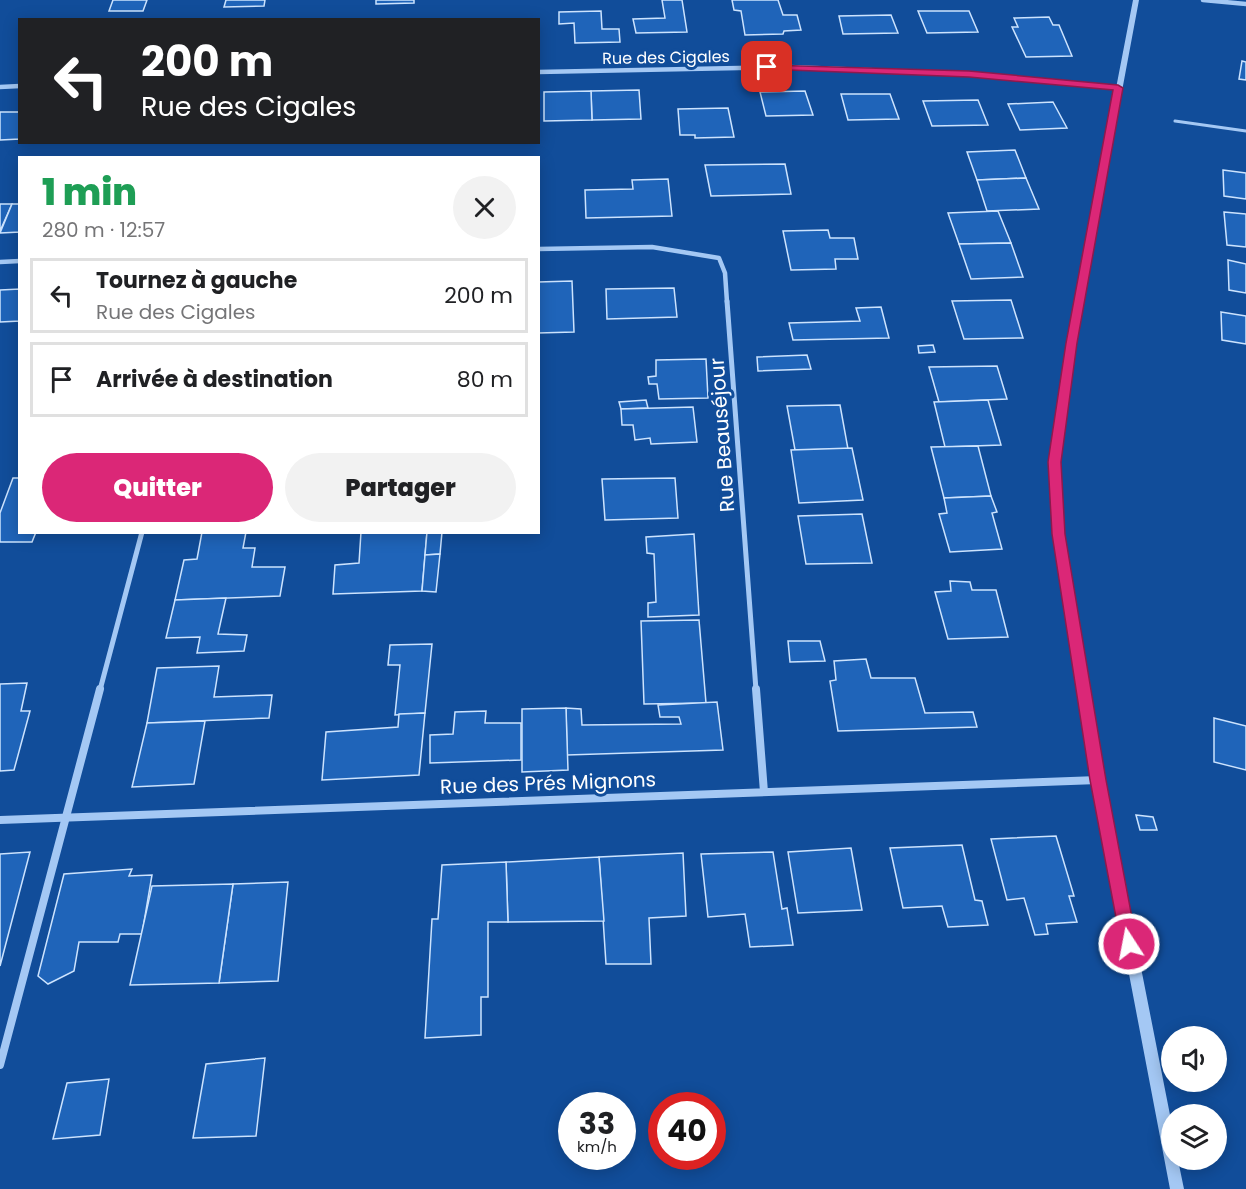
<!DOCTYPE html>
<html lang="fr">
<head>
<meta charset="utf-8">
<style>
	:root { --surface:#fff; --page:#f2f2f2; --text:#202124; --muted:#757577; --line:#e0e0e0; --accent:#db2777 }
	body { margin:0; font-family:Poppins,sans-serif; background:var(--page); color:var(--text); height:100vh; display:flex; flex-direction:column; font-size:22px; white-space:nowrap }
	* { box-sizing:border-box; margin:0 }
	p { font-size:20px; color:var(--muted) }
	.icon { flex:none; width:33px; height:33px; fill:none; stroke:currentColor; stroke-width:2; stroke-linecap:round; stroke-linejoin:round }
	.map { position:relative; flex:1; overflow:hidden }
	.sheet { position:absolute; left:18px; top:156px; width:522px; height:378px; display:flex; flex-direction:column; background:var(--surface); border-radius:0px; box-shadow:0 3px 15px #0003 }
	.sheet>* { flex:none }
	.hud { position:absolute; left:18px; top:18px; width:522px; height:126px; border-radius:0px; box-shadow:0 3px 15px #0003; background:#202124; color:#fff; overflow:hidden }
	.tools { position:absolute; left:1161px; top:1026px; display:grid; gap:12px }
	.tools a { display:grid; place-items:center; width:66px; height:66px; border-radius:50%; background:var(--surface); box-shadow:0 3px 15px #0003; font-size:30px }
	.speed { position:absolute; left:558px; top:1092px; display:flex; gap:12px; font-size:30px; font-weight:700; text-align:center }
	.speed>* { display:grid; place-content:center; width:78px; height:78px; border-radius:50%; background:var(--surface); box-shadow:0 3px 15px #0003; line-height:1 }
	.speed small { font-size:15px; font-weight:400 }
	.speed .limit { border:9px solid #d22; background:#fff; color:#111 }
	.pin { position:absolute; display:grid; place-items:center; width:51px; height:51px; color:#fff; margin:-26px; border-radius:12px; box-shadow:0 3px 9px #0006 }
	.me { position:absolute; width:66px; margin:-33px; rotate:349deg; stroke-linejoin:round; filter:drop-shadow(0 0 4px #0008) }
	.turn { display:flex; align-items:center; gap:21px; height:126px; padding:0 24px; font-size:27px }
	.turn .icon { width:78px; height:78px; stroke-width:2.5 }
	.turn b { display:block; font-size:42px; line-height:51px }
	.round { display:grid; place-items:center; flex:none; width:63px; height:63px; border-radius:32px; background:var(--page) }
	.headline { display:flex; align-items:center; justify-content:space-between; height:102px; padding:0 24px }
	h1 { font-size:36px; font-weight:800; line-height:45px; color:#1e9e55 }
	.cta { display:flex; gap:12px; margin-top:auto; padding:12px 24px }
	.cta a { flex:1; height:69px; border-radius:36px; background:var(--accent); color:#fff; font-size:24px; font-weight:800; line-height:69px; text-align:center }
	.cta a+a { background:var(--page); color:var(--text) }
	ul { padding:0; list-style:none }
	li { display:flex; align-items:center; gap:18px; height:75px; margin:0 12px 9px; padding:0 12px; border:3px solid var(--line); border-radius:0px }
	li div { flex:1 }
	li b { display:block; font-size:22px }
	li em { font-style:normal }
	.map>svg:first-child { display:block }
	.building { fill:#1f64b9; stroke:#cce3fe; stroke-width:1.5 }
	.lines { fill:none; stroke-linecap:round; stroke-linejoin:round }
	.service { stroke:#a4c8f4; stroke-width:3 }
	.minor-far2 { stroke:#a4c8f4; stroke-width:4.5 }
	.minor-far1 { stroke:#a4c8f4; stroke-width:5 }
	.minor { stroke:#a4c8f4; stroke-width:8 }
	.tertiary { fill:#a4c8f4; fill-rule:evenodd }
	.route { fill:#db2777; stroke:#8e194d; stroke-width:1.5 }
	.labels { text-anchor:middle; stroke-width:6; stroke-linejoin:round; paint-order:stroke }
	.far-street-label { font-size:16px; fill:#fff; stroke:#114d9a }
	.street-label { font-size:20px; fill:#fff; stroke:#114d9a }
</style>
</head>
<body>
<div class="map">
<svg width="1246" height="1189" viewBox="0 0 1246 1189">
	<rect width="100%" height="100%" fill="#114d9a"/>
	<g class="building">
		<polygon points="113,0 147,0 143,11 109,11"/>
		<polygon points="226,0 265,0 264,6 224,7"/>
		<polygon points="376,0 414,0 414,3 376,4"/>
		<polygon points="662,0 682,0 687,32 636,33 633,19 665,18"/>
		<polygon points="732,0 778,0 783,15 797,15 801,30 784,31 783,34 745,35 741,11 734,10"/>
		<polygon points="601,11 602,29 619,29 620,42 575,43 574,23 559,24 559,12"/>
		<polygon points="918,11 969,11 978,32 927,33"/>
		<polygon points="891,15 898,33 843,34 839,16"/>
		<polygon points="1049,17 1053,25 1059,25 1072,56 1026,57 1012,27 1018,27 1014,18"/>
		<polygon points="1242,61 1246,62 1246,80 1239,79"/>
		<polygon points="639,90 641,119 592,120 591,91"/>
		<polygon points="591,91 592,120 544,121 544,92"/>
		<polygon points="805,91 813,115 766,116 760,92"/>
		<polygon points="841,94 890,94 899,119 848,120"/>
		<polygon points="978,100 988,125 932,126 923,101"/>
		<polygon points="1053,102 1067,128 1020,130 1008,104"/>
		<polygon points="728,108 734,137 695,138 695,135 680,135 678,109"/>
		<polygon points="0,112 20,112 20,139 0,140"/>
		<polygon points="1015,150 1026,178 977,180 967,152"/>
		<polygon points="785,164 791,194 711,196 705,165"/>
		<polygon points="1223,170 1246,173 1246,199 1224,196"/>
		<polygon points="1026,178 1039,209 987,211 977,180"/>
		<polygon points="668,179 672,216 586,218 585,190 633,189 632,180"/>
		<polygon points="0,204 12,204 0,231"/>
		<polygon points="12,204 20,204 20,232 0,233"/>
		<polygon points="998,211 1011,243 959,244 948,213"/>
		<polygon points="1224,212 1246,214 1246,247 1227,245"/>
		<polygon points="828,230 830,238 854,238 858,259 835,259 836,269 791,270 783,231"/>
		<polygon points="1011,243 1023,277 971,279 959,244"/>
		<polygon points="1228,260 1246,264 1246,293 1229,290"/>
		<polygon points="572,281 574,332 538,333 538,282"/>
		<polygon points="674,288 677,317 607,319 606,289"/>
		<polygon points="20,289 20,321 0,322 0,290"/>
		<polygon points="1011,300 1023,338 964,339 952,301"/>
		<polygon points="881,307 889,338 793,340 789,323 860,321 856,308"/>
		<polygon points="1221,312 1246,316 1246,344 1222,340"/>
		<polygon points="933,345 935,352 919,353 918,346"/>
		<polygon points="807,355 811,369 758,371 757,357"/>
		<polygon points="706,359 708,398 659,399 657,384 649,384 648,377 656,376 656,360"/>
		<polygon points="997,366 1007,399 939,402 929,367"/>
		<polygon points="646,400 648,408 621,409 619,402"/>
		<polygon points="988,400 1001,445 945,447 934,402"/>
		<polygon points="840,405 848,449 795,450 787,406"/>
		<polygon points="693,407 697,442 651,444 650,438 635,440 633,425 622,425 621,409"/>
		<polygon points="978,446 991,496 944,498 931,447"/>
		<polygon points="852,448 863,500 799,503 791,450"/>
		<polygon points="13,478 20,478 20,532 36,532 32,542 0,542 0,513"/>
		<polygon points="675,478 678,518 605,520 602,479"/>
		<polygon points="991,496 997,512 992,513 1002,549 950,552 939,514 947,513 944,498"/>
		<polygon points="862,514 872,563 806,564 798,516"/>
		<polygon points="202,532 246,532 243,548 255,548 252,567 285,567 280,596 175,600 184,560 197,559"/>
		<polygon points="361,532 427,532 422,591 333,594 335,565 359,563"/>
		<polygon points="427,532 442,532 440,554 425,555"/>
		<polygon points="694,534 699,615 648,617 648,603 656,602 654,554 647,553 646,537"/>
		<polygon points="440,554 436,592 422,591 425,555"/>
		<polygon points="950,581 970,582 972,590 996,590 1008,637 948,639 935,592 951,591"/>
		<polygon points="226,598 218,634 247,635 244,651 197,653 200,637 166,638 175,600"/>
		<polygon points="699,620 706,703 644,704 641,621"/>
		<polygon points="788,641 820,641 825,661 790,662"/>
		<polygon points="432,644 425,713 395,715 400,665 388,665 390,645"/>
		<polygon points="866,659 871,678 915,678 925,713 973,712 977,727 838,731 830,681 836,680 834,661"/>
		<polygon points="219,666 214,697 272,695 269,718 147,723 157,668"/>
		<polygon points="27,683 21,711 30,711 14,770 0,771 0,684"/>
		<polygon points="717,702 723,750 567,755 566,708 581,709 582,725 681,724 679,717 660,717 658,705"/>
		<polygon points="566,708 568,770 522,772 522,709"/>
		<polygon points="486,711 485,723 521,723 521,760 430,763 430,735 453,734 455,712"/>
		<polygon points="425,713 419,775 322,780 326,732 398,727 399,714"/>
		<polygon points="1214,718 1246,726 1246,770 1214,762"/>
		<polygon points="205,721 194,784 132,787 147,723"/>
		<polygon points="1136,815 1153,817 1157,830 1140,830"/>
		<polygon points="1056,836 1074,896 1069,896 1077,922 1046,924 1048,934 1035,935 1024,898 1007,900 991,839"/>
		<polygon points="962,845 975,900 982,901 988,925 948,927 942,906 903,908 890,848"/>
		<polygon points="851,848 862,910 798,913 788,852"/>
		<polygon points="30,852 0,966 0,854"/>
		<polygon points="773,852 782,909 787,908 793,945 750,947 745,914 708,917 701,854"/>
		<polygon points="683,853 686,916 649,918 651,964 606,964 599,857"/>
		<polygon points="599,857 604,921 508,922 506,862"/>
		<polygon points="506,862 508,922 488,922 488,997 481,997 481,1035 425,1038 432,919 438,919 442,865"/>
		<polygon points="132,869 129,876 152,875 142,934 120,934 118,942 79,942 74,971 48,984 38,976 64,874"/>
		<polygon points="288,882 278,981 219,983 233,884"/>
		<polygon points="233,884 219,983 130,985 152,886"/>
		<polygon points="265,1058 256,1136 193,1138 206,1064"/>
		<polygon points="109,1079 100,1135 53,1139 67,1083"/>
	</g>
	<g class="lines">
		<polyline class="service" points="1175,121 1246,131"/>
		<g class="minor-far2">
			<polyline points="1203,0 1246,4"/>
			<polyline points="538,72 789,67 969,74 1118,88"/>
			<polyline points="0,87 20,86"/>
			<polyline points="538,249 652,247 719,258 725,273 727,302"/>
			<polyline points="0,262 20,261"/>
		</g>
		<g class="minor-far1">
			<polyline points="727,301 756,690"/>
			<polyline points="100,690 142,532"/>
		</g>
		<g class="minor">
			<polyline points="756,689 764,792"/>
			<polyline points="0,820 1098,780"/>
			<polyline points="0,1065 100,689"/>
		</g>
		<polygon class="tertiary" points="1133,0 1139,0 1075,343 1060,462 1063,534 1104,780 1172,1125 1172,1160 1178,1160 1184,1189 1170,1189 1092,780 1053,534 1050,462 1067,343"/>
	</g>
	<polygon class="route" points="767,65 969,71 1118,85 1123,88 1077,343 1061,462 1065,534 1106,780 1137,944 1135,950 1129,952 1123,950 1121,944 1090,780 1052,534 1048,462 1066,343 1113,90 969,77 764,69 764,65"/>
	<g class="labels">
		<g class="far-street-label">
			<text transform="translate(666 57) rotate(-1)" y="6">Rue des Cigales</text>
		</g>
		<g class="street-label">
			<text transform="translate(722 435) rotate(-94)" y="7">Rue Beauséjour</text>
			<text transform="translate(548 783) rotate(-2)" y="7">Rue des Prés Mignons</text>
		</g>
	</g>
</svg>
<div class="tools">
<a><svg class="icon" aria-label="sound" viewBox="0 0 24 24"><path d="M4 9h4l5-4v14l-5-4H4zM17 9q2 3 0 6"/></svg></a>
<a><svg class="icon" aria-label="layers" viewBox="0 0 24 24"><path d="M12 4l9 5-9 5-9-5zM3 14l9 5 9-5"/></svg></a>
</div>
<div class="speed"><div>33<small>km/h</small></div><div class="limit">40</div></div>
<div class="pin" style="left:767px;top:67px;background:#d93025"><svg class="icon" aria-label="arrive" viewBox="0 0 24 24"><path d="M6 21V4h12l-3 4 3 4H6"/></svg></div>
<svg class="me" style="left:1129px;top:944px" viewBox="-20 -20 40 40"><circle r="17" fill="#db2777" stroke="#fff" stroke-width="3"/><path d="M0-11L8 9 0 5-8 9z" fill="#fff"/></svg>
<div class="hud">
<div class="turn"><svg class="icon" aria-label="left" viewBox="0 0 24 24"><path d="M17 20v-9H6M10 6l-5 5 5 5"/></svg><div><b>200 m</b>Rue des Cigales</div></div>
</div>
<section class="sheet">
<div class="headline"><div><h1>1 min</h1><p>280 m · 12:57</p></div><a class="round"><svg class="icon" aria-label="close" viewBox="0 0 24 24"><path d="M6 6l12 12M18 6L6 18"/></svg></a></div>
<ul>
<li><svg class="icon" aria-label="left" viewBox="0 0 24 24"><path d="M17 20v-9H6M10 6l-5 5 5 5"/></svg><div><b>Tournez à gauche</b><p>Rue des Cigales</p></div><em>200 m</em></li>
<li><svg class="icon" aria-label="arrive" viewBox="0 0 24 24"><path d="M6 21V4h12l-3 4 3 4H6"/></svg><div><b>Arrivée à destination</b></div><em>80 m</em></li>
</ul>
<div class="cta"><a>Quitter</a><a>Partager</a></div>
</section>
</div>
</body>
</html>
